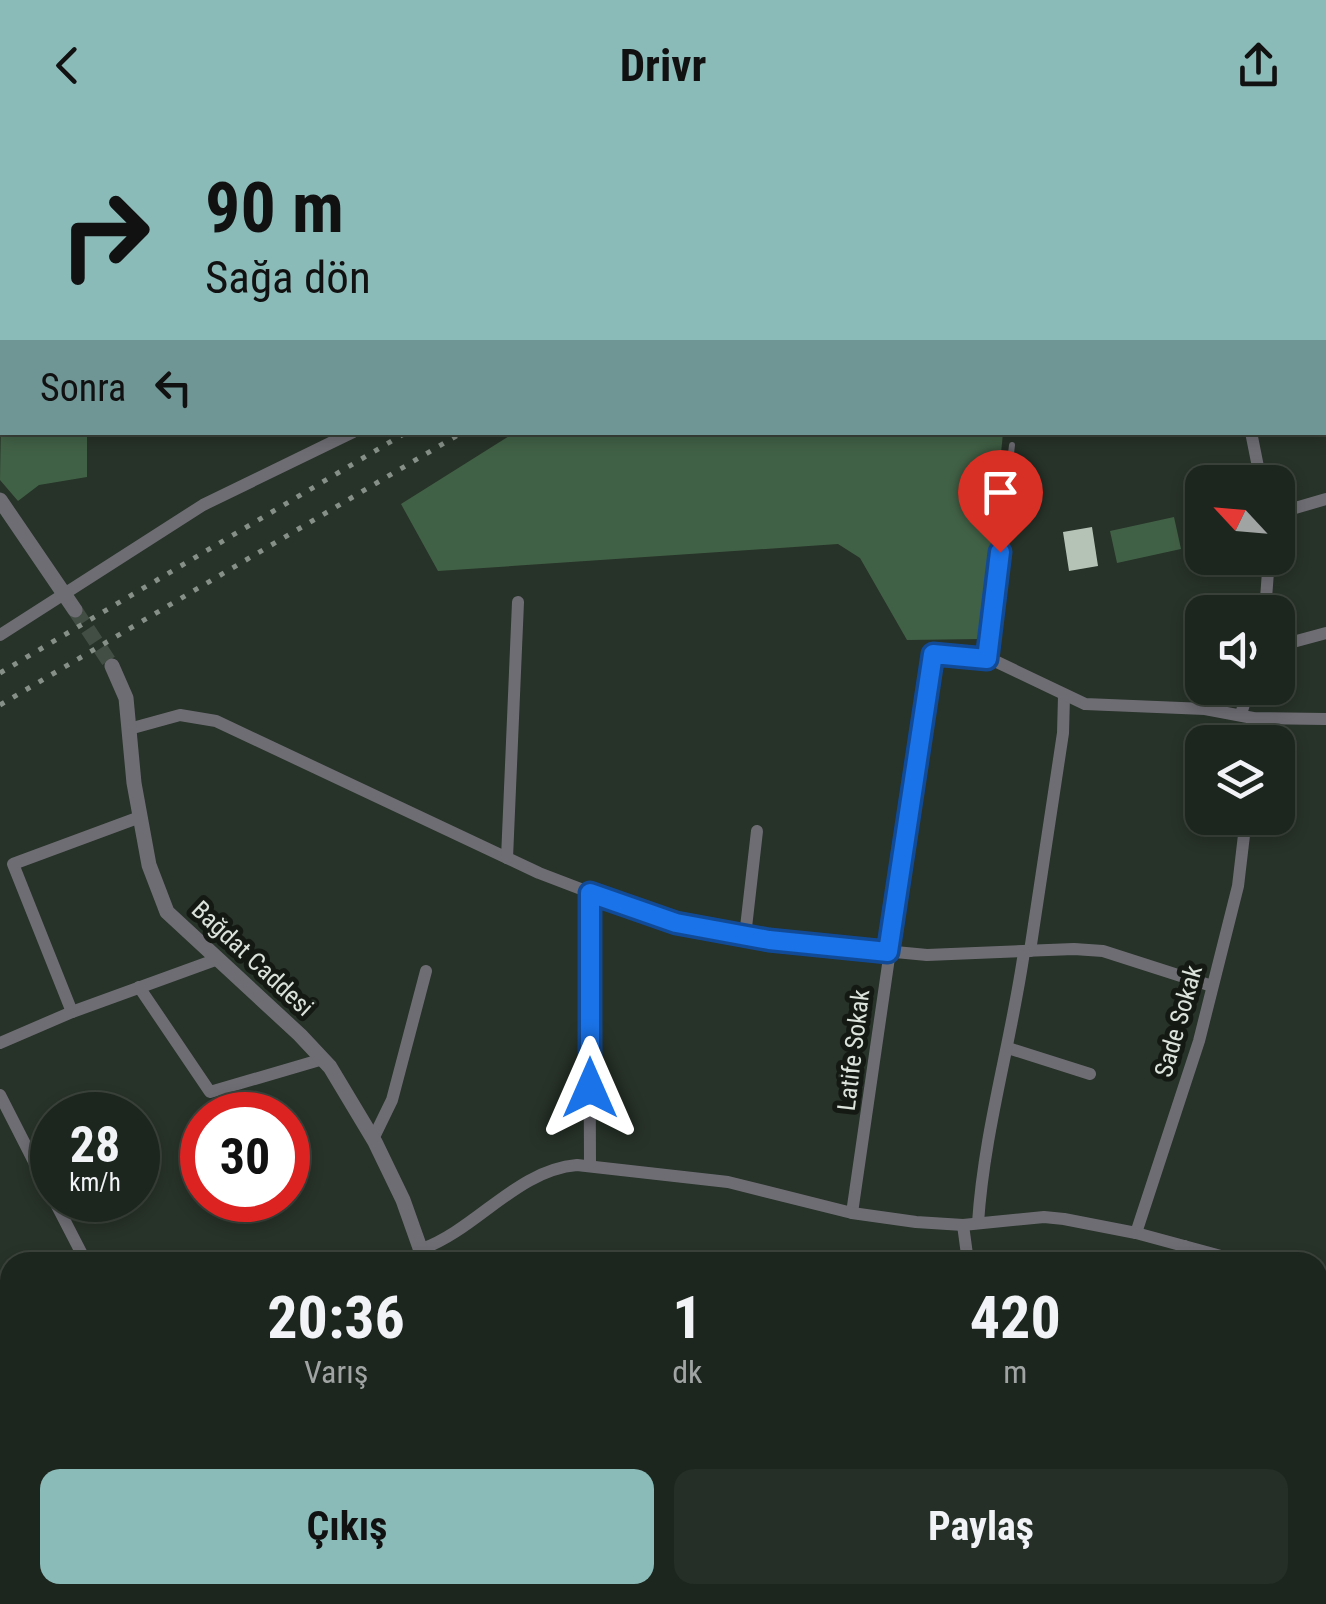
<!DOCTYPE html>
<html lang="tr">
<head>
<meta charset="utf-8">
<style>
	:root { --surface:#1d261e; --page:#252e27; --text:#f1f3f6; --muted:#a0a5a4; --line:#3b433c; --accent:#8bbbb9 }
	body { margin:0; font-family:"Roboto Condensed",sans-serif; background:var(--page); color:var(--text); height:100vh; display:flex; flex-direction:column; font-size:38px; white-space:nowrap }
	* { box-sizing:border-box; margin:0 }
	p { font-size:32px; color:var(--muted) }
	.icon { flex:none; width:55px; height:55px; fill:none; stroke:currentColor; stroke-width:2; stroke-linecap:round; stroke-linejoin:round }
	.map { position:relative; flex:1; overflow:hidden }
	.details { position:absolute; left:0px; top:1122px; width:1328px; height:352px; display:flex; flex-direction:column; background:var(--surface); border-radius:30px 30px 0 0; box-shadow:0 5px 15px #0003,0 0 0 2px var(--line) }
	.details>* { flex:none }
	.guide { position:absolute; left:0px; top:0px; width:1328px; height:305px; box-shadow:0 5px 15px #0003,0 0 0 2px var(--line); background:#8bbbb9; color:#111; overflow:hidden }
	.needle { width:65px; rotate:296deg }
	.fabs { position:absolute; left:1185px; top:335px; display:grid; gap:20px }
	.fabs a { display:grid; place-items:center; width:110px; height:110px; border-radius:20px; background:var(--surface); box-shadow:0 5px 15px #0003,0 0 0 2px var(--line); font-size:50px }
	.speed { position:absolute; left:30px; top:962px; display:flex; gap:20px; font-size:50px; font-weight:700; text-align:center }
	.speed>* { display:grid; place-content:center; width:130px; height:130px; border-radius:50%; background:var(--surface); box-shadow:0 5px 15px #0003,0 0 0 2px var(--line); line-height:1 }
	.speed small { font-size:25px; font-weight:400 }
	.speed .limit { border:15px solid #d22; background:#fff; color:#111 }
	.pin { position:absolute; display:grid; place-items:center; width:85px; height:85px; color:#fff; margin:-102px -42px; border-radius:50% 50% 50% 0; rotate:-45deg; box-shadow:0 0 10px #0007 }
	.pin .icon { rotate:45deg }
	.me { position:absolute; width:110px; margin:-55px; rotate:0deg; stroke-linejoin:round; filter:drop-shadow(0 0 8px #0008) }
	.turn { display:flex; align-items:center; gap:35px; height:210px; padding:0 40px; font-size:45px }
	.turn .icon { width:130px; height:130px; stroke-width:2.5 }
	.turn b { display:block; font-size:70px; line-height:85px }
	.then { display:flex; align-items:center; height:95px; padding:0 40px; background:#0003; gap:20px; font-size:38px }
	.eta { display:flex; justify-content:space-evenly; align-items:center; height:170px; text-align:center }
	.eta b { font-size:60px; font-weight:700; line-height:70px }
	.button { display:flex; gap:20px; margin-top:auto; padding:20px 40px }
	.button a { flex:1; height:115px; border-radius:20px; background:var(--accent); color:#111; font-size:40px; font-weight:700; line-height:115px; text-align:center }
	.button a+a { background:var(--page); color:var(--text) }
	header { display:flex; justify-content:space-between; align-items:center; height:130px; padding:0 40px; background:var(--accent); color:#111; font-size:45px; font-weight:700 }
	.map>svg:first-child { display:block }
	.green { fill:#416146 }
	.building { fill:#b5c3b7 }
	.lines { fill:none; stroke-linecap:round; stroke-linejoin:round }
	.tertiary-tunnel { stroke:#424d43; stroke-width:15; stroke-dasharray:15 8; stroke-linecap:butt }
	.service { stroke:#6e6d74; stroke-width:6 }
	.minor { stroke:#6e6d74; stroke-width:12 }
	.tertiary { stroke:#6e6d74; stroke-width:15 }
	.motorway { stroke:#c5c4d4; stroke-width:22 }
	.rail { stroke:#879088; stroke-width:5; stroke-dasharray:5 10; stroke-linecap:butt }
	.route-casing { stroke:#114b97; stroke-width:25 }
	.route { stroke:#1a73e8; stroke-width:18 }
	.labels { text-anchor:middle; stroke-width:10; stroke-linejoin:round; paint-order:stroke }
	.street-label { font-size:25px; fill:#dbe3dc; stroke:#141914 }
</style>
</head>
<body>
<header><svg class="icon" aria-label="back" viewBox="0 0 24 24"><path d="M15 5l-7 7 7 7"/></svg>Drivr<svg class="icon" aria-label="share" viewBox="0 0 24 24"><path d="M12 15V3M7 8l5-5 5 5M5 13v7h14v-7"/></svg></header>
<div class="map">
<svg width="1326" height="1474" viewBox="0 0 1326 1474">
	<rect width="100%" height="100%" fill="#273228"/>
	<g class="green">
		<polygon points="2,225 2,302 87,303 87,347 39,355 18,371 0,350"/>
		<polygon points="514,303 1003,303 983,509 907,510 860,428 838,414 438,441 401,374"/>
		<polygon points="1174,387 1181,419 1117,433 1110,401"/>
	</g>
	<polygon class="building" points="1092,397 1098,436 1069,441 1063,402"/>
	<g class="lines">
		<polyline class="tertiary-tunnel" points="75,480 112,536"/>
		<polyline class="service" points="987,529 1012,315"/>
		<g class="minor">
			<polyline points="1325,246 1326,246"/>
			<polyline points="1251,302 1261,352"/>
			<polyline points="1278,383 1326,369"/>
			<polyline points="1265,482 1269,428"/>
			<polyline points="0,505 203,375 353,302"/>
			<polyline points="1278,516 1326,503"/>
			<polyline points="1241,584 1249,558"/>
			<polyline points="129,599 180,585 216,591 539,743 662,790 769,810 927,825 1074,819 1103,821 1212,856"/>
			<polyline points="1251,612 1253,588"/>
			<polyline points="507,728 518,472"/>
			<polyline points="589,763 590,1036"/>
			<polyline points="745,806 757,701"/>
			<polyline points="1030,821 1063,603 1064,566"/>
			<polyline points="139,857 210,962 323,929"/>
			<polyline points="72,882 13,734 140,687"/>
			<polyline points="0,913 72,882 215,830"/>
			<polyline points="1008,918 1090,944"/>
			<polyline points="0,965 52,1067"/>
			<polyline points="373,1009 392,970 426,841"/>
			<polyline points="54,1070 86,1132"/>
			<polyline points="852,1083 933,524 997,532 1085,574 1205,579 1253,588 1326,589"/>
			<path d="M978 1093C984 1001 1011 913 1024 822"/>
			<polyline points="963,1095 968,1132"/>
			<polyline points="1136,1103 1199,911 1238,756 1246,688"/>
			<path d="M422 1119C477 1099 517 1040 577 1035L728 1052 852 1083 916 1092 963 1095 1044 1087 1064 1089 1136 1103 1243 1132"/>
			<polyline points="1181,1132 1184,1116"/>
			<polyline points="1318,1154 1326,1156"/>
			<polyline points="1318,1346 1326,1331"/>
			<polyline points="1318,1385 1324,1474"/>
			<polyline points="586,1465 589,1474"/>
			<polyline points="437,1474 438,1471"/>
			<polyline points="1081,1474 1082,1465"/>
			<polyline points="1218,1474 1218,1465"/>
		</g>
		<g class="tertiary">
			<polyline points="0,370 75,480"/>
			<polyline points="112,536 126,568 134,653 149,735 167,782 300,905 330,937 375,1012 403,1070 425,1132"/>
			<polyline points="1318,1222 1326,1218"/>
			<polyline points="0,1433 10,1431"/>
			<polyline points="929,1474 930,1465"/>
		</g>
		<g class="motorway">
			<polyline points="537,2 544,0"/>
			<polyline points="634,2 641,0"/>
			<polyline points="0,168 2,167"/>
			<polyline points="0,201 2,201"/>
		</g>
		<g class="rail">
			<polyline points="894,2 899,0"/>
			<polyline points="914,2 919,0"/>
			<polyline points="949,2 953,0"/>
			<polyline points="972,2 977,0"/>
			<polyline points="0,543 407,302"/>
			<polyline points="0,575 463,302"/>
		</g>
	</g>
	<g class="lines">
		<g class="route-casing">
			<polyline id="route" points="590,958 590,763 676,793 769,810 888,822 933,524 987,529 1000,422"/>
		</g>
		<use href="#route" class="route"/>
	</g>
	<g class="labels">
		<g class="street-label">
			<text transform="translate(253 828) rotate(43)" y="9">Bağdat Caddesi</text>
			<text transform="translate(1178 891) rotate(-74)" y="9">Sade Sokak</text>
			<text transform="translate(853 920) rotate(-83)" y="9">Latife Sokak</text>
		</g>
	</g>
</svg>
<div class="fabs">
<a><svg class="needle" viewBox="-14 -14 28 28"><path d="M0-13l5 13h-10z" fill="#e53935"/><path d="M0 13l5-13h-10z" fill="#a0a5a4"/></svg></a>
<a><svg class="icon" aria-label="sound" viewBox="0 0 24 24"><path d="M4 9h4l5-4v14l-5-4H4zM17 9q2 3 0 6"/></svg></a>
<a><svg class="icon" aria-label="layers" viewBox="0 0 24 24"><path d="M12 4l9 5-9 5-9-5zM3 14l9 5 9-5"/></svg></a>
</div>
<div class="speed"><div>28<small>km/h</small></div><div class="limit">30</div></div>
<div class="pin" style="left:1000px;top:422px;background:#d93025"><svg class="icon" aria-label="arrive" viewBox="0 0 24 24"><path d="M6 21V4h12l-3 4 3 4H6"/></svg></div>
<svg class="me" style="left:590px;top:958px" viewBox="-20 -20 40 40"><path d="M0-17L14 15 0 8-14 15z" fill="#1a73e8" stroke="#fff" stroke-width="4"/></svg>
<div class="guide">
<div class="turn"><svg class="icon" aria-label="right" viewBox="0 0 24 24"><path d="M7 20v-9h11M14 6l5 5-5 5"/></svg><div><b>90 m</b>Sağa dön</div></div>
<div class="then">Sonra<svg class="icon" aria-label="left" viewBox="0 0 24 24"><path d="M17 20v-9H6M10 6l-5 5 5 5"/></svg></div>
</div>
<section class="details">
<div class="eta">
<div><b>20:36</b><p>Varış</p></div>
<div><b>1</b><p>dk</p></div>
<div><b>420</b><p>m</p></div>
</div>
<div class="button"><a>Çıkış</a><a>Paylaş</a></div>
</section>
</div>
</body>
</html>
